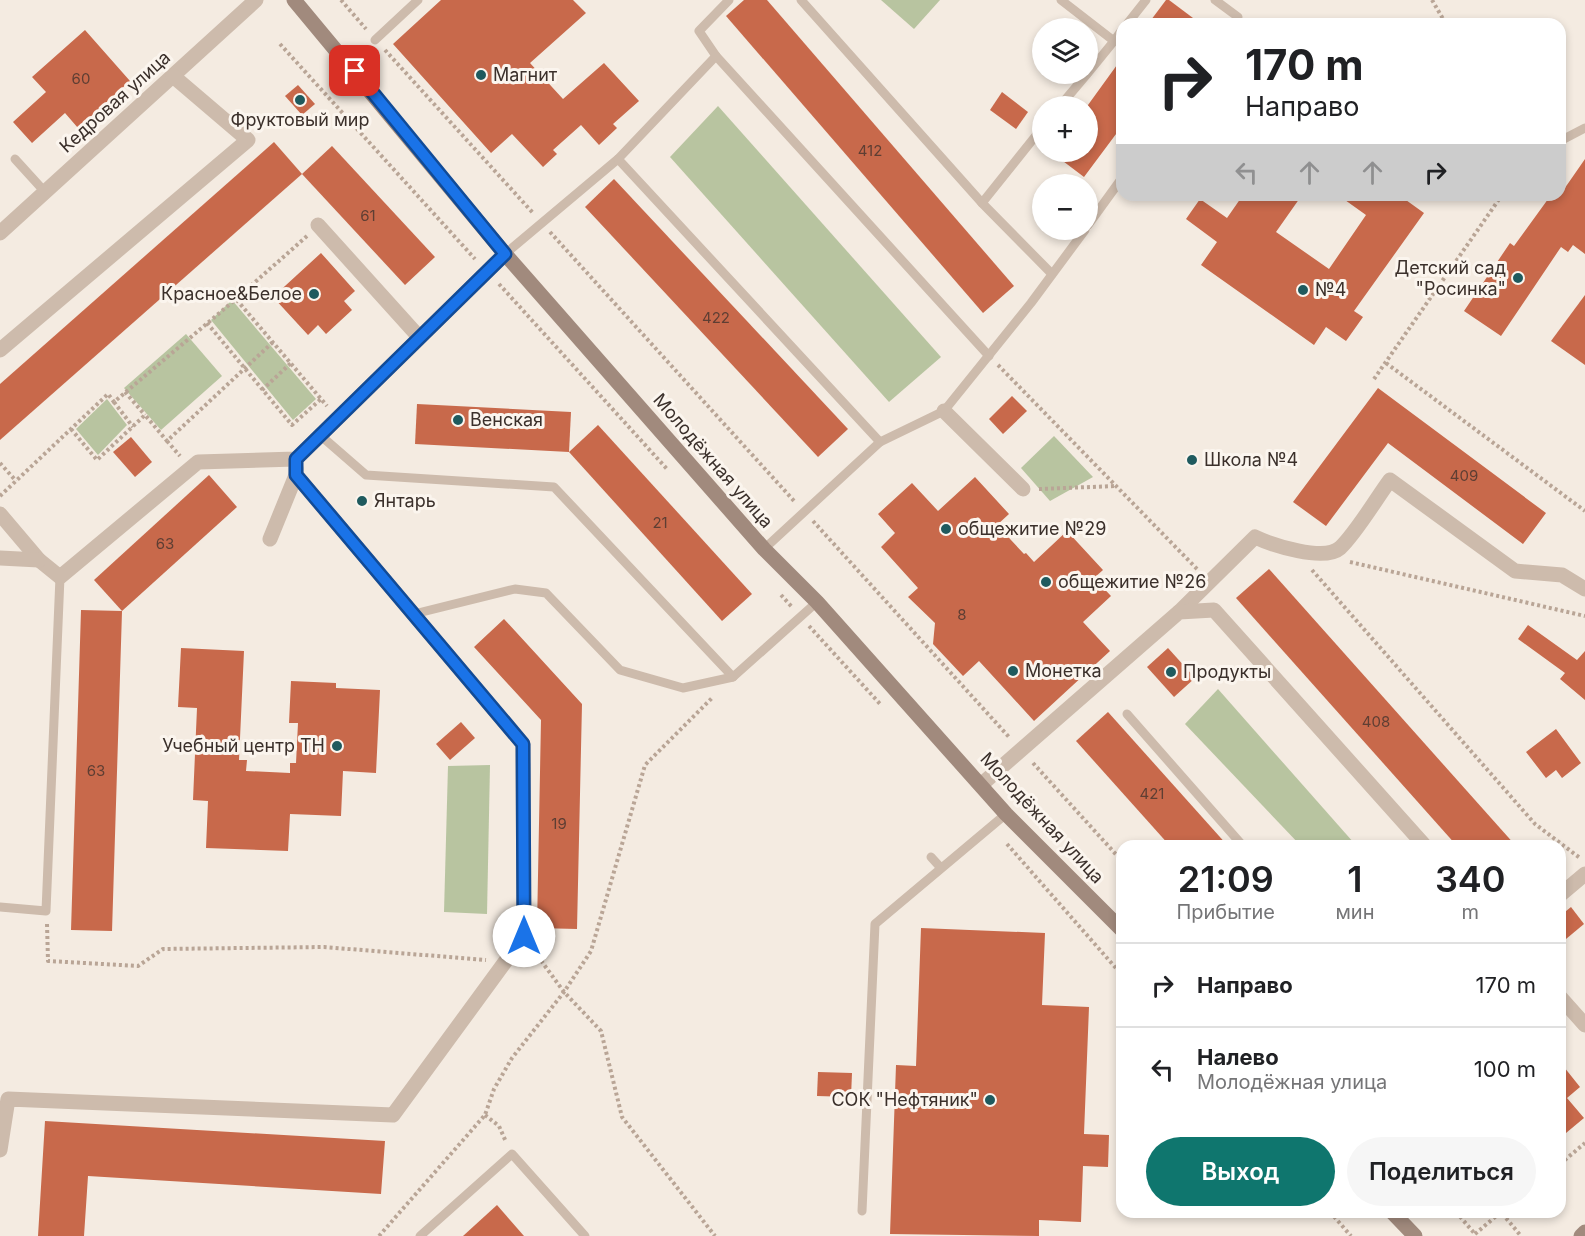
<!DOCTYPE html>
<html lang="ru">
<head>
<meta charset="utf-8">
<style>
	:root { --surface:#fff; --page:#f6f6f6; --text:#202124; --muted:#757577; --line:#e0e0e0; --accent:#0f766e }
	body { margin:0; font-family:Inter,sans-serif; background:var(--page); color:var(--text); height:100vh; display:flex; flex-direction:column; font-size:22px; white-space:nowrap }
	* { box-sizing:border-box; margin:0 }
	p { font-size:20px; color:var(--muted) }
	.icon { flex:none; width:33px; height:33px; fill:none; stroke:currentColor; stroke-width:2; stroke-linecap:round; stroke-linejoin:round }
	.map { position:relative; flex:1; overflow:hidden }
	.panel { position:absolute; left:1116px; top:840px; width:450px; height:378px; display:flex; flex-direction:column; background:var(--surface); border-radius:18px; box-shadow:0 3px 9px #0003 }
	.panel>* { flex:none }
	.top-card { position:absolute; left:1116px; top:18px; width:450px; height:183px; border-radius:18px; box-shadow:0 3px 9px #0003; background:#fff; color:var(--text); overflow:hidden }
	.controls { position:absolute; left:1032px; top:18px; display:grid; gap:12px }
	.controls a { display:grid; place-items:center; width:66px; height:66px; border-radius:50%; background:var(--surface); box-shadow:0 3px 9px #0003; font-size:30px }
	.pin { position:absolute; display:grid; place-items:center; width:51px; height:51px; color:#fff; margin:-26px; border-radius:12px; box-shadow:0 3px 9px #0006 }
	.me { position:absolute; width:66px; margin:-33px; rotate:0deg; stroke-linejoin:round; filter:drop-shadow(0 0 4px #0008) }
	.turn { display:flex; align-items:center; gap:21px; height:126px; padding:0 30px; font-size:27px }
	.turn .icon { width:78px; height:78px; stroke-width:2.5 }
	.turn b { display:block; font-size:42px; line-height:51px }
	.lanes { display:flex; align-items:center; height:57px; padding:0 30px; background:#0003; justify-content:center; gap:30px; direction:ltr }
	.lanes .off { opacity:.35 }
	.eta { display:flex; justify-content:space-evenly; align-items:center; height:102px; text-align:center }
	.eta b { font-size:36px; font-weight:600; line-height:42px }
	.button { display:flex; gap:12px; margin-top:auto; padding:12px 30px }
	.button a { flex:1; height:69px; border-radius:36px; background:var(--accent); color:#fff; font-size:24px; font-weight:600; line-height:69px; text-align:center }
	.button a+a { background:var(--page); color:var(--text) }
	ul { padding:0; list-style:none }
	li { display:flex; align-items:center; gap:18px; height:84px; padding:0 30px; border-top:2px solid var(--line) }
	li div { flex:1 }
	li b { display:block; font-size:22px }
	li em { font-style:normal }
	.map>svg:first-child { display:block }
	.green { fill:#b8c4a0 }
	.building { fill:#c8694b }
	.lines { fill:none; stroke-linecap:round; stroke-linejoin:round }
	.path { stroke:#b9a596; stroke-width:4; stroke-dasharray:3 3; stroke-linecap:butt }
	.lane { stroke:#cdbbac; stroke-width:9 }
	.street { stroke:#cdbbac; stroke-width:15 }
	.secondary { stroke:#a18a7d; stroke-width:15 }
	.route-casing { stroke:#114b97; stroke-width:15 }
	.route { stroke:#1a73e8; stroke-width:10 }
	.poi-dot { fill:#1f5a5e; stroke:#fbf5ee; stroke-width:2 }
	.labels { text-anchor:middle; stroke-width:6; stroke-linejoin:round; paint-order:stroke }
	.number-label { font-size:15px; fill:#5e3e33 }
	.poi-label { font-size:18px; fill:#3b302b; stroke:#fbf5ee; text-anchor:start }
	.street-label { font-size:18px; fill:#3b302b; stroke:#fbf5ee }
</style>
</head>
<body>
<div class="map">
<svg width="1585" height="1236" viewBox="0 0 1585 1236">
	<rect width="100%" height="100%" fill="#f4ebe1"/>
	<g class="green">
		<polygon points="881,0 940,0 914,29"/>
		<polygon points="718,106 941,357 889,402 670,157"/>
		<polygon points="232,300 316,399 293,420 211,320"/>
		<polygon points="186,334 222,376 161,430 124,388"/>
		<polygon points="107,399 127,425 98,455 76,429"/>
		<polygon points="1054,436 1093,477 1050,501 1021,468"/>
		<polygon points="1218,689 1354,843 1351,846 1301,846 1185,724"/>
		<polygon points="490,765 487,914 444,912 448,766"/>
	</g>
	<g class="building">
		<polygon points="441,0 573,0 586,13 530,63 563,99 604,63 639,101 613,124 617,128 599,145 581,125 553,150 557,154 543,167 512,134 491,153 393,44"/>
		<polygon points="744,0 767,0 1014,286 983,313 726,16"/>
		<polygon points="1166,0 1169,0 1201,24 1148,24"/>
		<polygon points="85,30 130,81 78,128 65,113 32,143 13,122 46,92 32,77"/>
		<polygon points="1122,58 1122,126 1084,177 1051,152 1088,152 1088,105"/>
		<polygon points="298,85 315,104 302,115 285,96"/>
		<polygon points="1002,92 1028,112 1016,129 990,110"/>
		<polygon points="274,142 302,174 0,440 0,384"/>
		<polygon points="332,146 435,257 405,285 302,174"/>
		<polygon points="1585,159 1585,254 1573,245 1568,252 1561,247 1501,336 1464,311 1510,243 1514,246 1551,195 1560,195"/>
		<polygon points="614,179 848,429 818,457 585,207"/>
		<polygon points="1243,195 1302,195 1276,232 1329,269 1366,215 1338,195 1399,195 1424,213 1354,311 1363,317 1346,341 1326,327 1314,345 1201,265 1217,242 1186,219 1200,199 1227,218"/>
		<polygon points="321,253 355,291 344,301 352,310 326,334 318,325 308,335 273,297"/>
		<polygon points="1585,295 1585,365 1551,341"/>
		<polygon points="1378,388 1546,513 1523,544 1388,443 1326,526 1293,502"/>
		<polygon points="1012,396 1027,411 1003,434 989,419"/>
		<polygon points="417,404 571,412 569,452 415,444"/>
		<polygon points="598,425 752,594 722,621 569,452"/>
		<polygon points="131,437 152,462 135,477 113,452"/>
		<polygon points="209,475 237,507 122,611 94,580"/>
		<polygon points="975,477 1009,514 997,525 1024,554 1026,553 1034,562 1067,531 1103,570 1094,578 1111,596 1083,622 1110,651 1034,721 979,661 963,676 933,644 935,623 908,597 918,588 881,547 895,533 878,514 912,483 938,511"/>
		<polygon points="1269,569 1516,846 1457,846 1236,598"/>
		<polygon points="81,610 122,611 112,931 71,930"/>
		<polygon points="504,619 582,704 577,929 537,928 541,720 474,647"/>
		<polygon points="1528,625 1577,660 1585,651 1585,700 1560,679 1565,673 1518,639"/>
		<polygon points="181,648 244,651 239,760 247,760 246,771 290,773 290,763 296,763 298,723 289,723 291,681 336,683 336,688 380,690 376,773 343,771 341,816 290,814 288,851 206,848 208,801 193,800 197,708 178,707"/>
		<polygon points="1168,648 1195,678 1174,697 1147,667"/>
		<polygon points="1108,712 1228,846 1170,846 1076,741"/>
		<polygon points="461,722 475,738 450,760 436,744"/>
		<polygon points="1556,729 1581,763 1562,778 1556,770 1546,778 1526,752"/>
		<polygon points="1571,907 1584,924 1560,944 1560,916"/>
		<polygon points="921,928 1045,933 1042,1005 1089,1007 1084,1134 1109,1135 1108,1167 1083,1166 1081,1222 1039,1220 1039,1236 890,1234 896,1065 916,1066"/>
		<polygon points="1560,1062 1580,1087 1567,1098 1584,1118 1560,1138"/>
		<polygon points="818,1072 852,1073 851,1097 817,1096"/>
		<polygon points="45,1121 385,1141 381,1194 88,1176 84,1236 38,1236"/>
		<polygon points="497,1205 524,1236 463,1236"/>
	</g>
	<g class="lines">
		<g class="path">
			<polyline points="341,0 366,29"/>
			<polyline points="1432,0 1446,24"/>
			<polyline points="280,44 475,259"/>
			<polyline points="385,50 533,213"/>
			<polyline points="550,232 795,502"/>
			<polyline points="307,236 236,299 327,406"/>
			<polyline points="499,284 667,469"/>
			<polyline points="207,323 292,425 321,399"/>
			<polyline points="1386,363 1585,511"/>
			<polyline points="998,365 1198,570"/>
			<polyline points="1374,379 1502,195"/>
			<polyline points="262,390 291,363"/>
			<polyline points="125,392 145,415"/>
			<polyline points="114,402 133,427"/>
			<polyline points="71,429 97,460 145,415 167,441 273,342"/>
			<polyline points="167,441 180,456"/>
			<polyline points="0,463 16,481"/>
			<polyline points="1039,489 1116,486"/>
			<polyline points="0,496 108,394 114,402 236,299"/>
			<polyline points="813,521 1009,737"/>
			<polyline points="1350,562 1585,616"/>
			<polyline points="1312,570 1535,824 1580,858"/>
			<polyline points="781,595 792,607"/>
			<polyline points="809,626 881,705"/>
			<polyline points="1033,763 1122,861"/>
			<polyline points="1007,844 1122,975"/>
			<polyline points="47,924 48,961 138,966 163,949 324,947 486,960"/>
			<polyline points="534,951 564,992 601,1031 622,1117 715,1236"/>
			<polyline points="485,1115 499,1126 506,1142"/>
			<polyline points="1560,1164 1585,1143"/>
			<polyline points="1330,1212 1351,1236"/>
			<polyline points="1456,1212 1475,1234"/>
			<polyline points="1475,1234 1501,1212 1521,1236"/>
			<polyline points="379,1236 485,1115 494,1089 512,1058 564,992 591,951 645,765 713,697"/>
		</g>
		<g class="lane">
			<polyline points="801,0 982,203"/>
			<polyline points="1061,0 1114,41 1088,73"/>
			<polyline points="1215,0 1238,17 1233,24"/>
			<polyline points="1127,24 1146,0"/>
			<polyline points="375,40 418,0"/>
			<polyline points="1114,41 1122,30"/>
			<polyline points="716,56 699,31 729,0"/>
			<polyline points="1060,106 1087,74"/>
			<polyline points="1042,128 982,203 1052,274"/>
			<polyline points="1560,141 1585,128"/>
			<polyline points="15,159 45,192"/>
			<polyline points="1088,225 1122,178"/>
			<polyline points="505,254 618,159"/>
			<polyline points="320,435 366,475 554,487 733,677 817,602"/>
			<polyline points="880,442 618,159 716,56 989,356"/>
			<polyline points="764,549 880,442 944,411 1031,303 1085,230"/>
			<polyline points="414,614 515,589 546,593 620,670 683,688 733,677"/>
			<polyline points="1127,714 1243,846"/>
			<polyline points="931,857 941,868"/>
			<polyline points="0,907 46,911 60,577"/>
			<polyline points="862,1211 875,924 1006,814"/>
			<polyline points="420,1236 512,1154 585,1236"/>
		</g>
		<g class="street">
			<polyline points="318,225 419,337"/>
			<polyline points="0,233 256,0"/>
			<polyline points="0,350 248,140 173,76"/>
			<polyline points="944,411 1023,489"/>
			<polyline points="0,514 39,560 60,577 198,462 296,459 505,254"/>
			<polyline points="270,539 296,475 296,468"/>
			<polyline points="0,558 39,560"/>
			<path d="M1179 612 1255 537C1272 545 1324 562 1340 548 1356 533 1376 499 1390 480L1515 571 1562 575 1585 589"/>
			<polyline points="982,784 1179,612 1214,610 1425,846"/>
			<polyline points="1560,895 1585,874"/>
			<polyline points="1560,997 1585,1025"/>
			<polyline points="0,1150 8,1099 393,1115 524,936 523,744 296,475"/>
		</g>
		<g class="secondary">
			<polyline points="294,0 505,254 764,549 817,602 1006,814 1122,930"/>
			<polyline points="1392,1212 1415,1236"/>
			<polyline points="1581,1236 1585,1232"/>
		</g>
	</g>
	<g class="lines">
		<g class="route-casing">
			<polyline id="route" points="355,71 505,254 296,459 296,475 523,744 524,936"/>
		</g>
		<use href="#route" class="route"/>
	</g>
	<g class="poi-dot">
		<circle cx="481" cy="75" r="6"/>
		<circle cx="300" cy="100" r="6"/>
		<circle cx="1518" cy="278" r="6"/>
		<circle cx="1303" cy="290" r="6"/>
		<circle cx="314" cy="294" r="6"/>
		<circle cx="458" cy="420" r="6"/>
		<circle cx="1192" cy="460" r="6"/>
		<circle cx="362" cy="501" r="6"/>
		<circle cx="946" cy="529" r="6"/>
		<circle cx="1046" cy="582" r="6"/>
		<circle cx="1013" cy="671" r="6"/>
		<circle cx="1171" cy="672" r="6"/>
		<circle cx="337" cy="746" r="6"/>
		<circle cx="990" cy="1100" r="6"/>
	</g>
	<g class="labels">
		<g class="number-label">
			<text x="81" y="84">60</text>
			<text x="870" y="156">412</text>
			<text x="368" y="221">61</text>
			<text x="716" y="323">422</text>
			<text x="1464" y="481">409</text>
			<text x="660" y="528">21</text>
			<text x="165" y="549">63</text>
			<text x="962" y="620">8</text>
			<text x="1376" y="727">408</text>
			<text x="96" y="776">63</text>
			<text x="1152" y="799">421</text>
			<text x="559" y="829">19</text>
		</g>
		<g class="poi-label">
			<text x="493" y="81">Магнит</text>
			<text x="300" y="126" text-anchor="middle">Фруктовый мир</text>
			<text x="1506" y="274" text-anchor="end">Детский сад<tspan x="1506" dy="21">"Росинка"</tspan></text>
			<text x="1315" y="296">№4</text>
			<text x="302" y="300" text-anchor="end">Красное&amp;Белое</text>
			<text x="470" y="426">Венская</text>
			<text x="1204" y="466">Школа №4</text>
			<text x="374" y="507">Янтарь</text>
			<text x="958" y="535">общежитие №29</text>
			<text x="1058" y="588">общежитие №26</text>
			<text x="1025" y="677">Монетка</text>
			<text x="1183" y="678">Продукты</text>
			<text x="325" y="752" text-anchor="end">Учебный центр ТН</text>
			<text x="978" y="1106" text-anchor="end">СОК "Нефтяник"</text>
		</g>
		<g class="street-label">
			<text transform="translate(115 102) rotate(-42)" y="6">Кедровая улица</text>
			<text transform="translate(713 461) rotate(49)" y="6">Молодёжная улица</text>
			<text transform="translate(1042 818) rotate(47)" y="6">Молодёжная улица</text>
		</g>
	</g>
</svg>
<div class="controls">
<a><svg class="icon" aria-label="layers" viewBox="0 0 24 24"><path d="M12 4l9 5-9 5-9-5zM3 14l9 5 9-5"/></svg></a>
<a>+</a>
<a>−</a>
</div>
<div class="pin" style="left:355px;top:71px;background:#d93025"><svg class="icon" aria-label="arrive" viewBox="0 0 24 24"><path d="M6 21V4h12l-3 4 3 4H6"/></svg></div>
<svg class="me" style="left:524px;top:936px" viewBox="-20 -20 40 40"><circle r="19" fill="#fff"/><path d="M0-13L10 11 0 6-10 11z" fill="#1a73e8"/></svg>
<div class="top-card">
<div class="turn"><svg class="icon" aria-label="right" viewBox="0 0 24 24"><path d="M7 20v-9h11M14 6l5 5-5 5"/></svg><div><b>170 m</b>Направо</div></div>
<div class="lanes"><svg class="icon off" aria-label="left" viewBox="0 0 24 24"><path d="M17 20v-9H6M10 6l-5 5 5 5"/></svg><svg class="icon off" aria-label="ahead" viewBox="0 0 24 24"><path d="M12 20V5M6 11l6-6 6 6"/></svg><svg class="icon off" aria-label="ahead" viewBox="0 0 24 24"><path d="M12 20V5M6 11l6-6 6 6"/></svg><svg class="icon" aria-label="right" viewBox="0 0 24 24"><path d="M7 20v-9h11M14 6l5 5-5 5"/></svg></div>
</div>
<section class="panel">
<div class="eta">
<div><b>21:09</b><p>Прибытие</p></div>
<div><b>1</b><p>мин</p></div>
<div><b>340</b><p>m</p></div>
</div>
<ul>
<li><svg class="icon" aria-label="right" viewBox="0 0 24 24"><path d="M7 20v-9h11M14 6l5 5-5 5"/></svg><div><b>Направо</b></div><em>170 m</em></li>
<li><svg class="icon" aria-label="left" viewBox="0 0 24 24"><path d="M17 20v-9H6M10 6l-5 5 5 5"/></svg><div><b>Налево</b><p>Молодёжная улица</p></div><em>100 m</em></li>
</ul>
<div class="button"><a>Выход</a><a>Поделиться</a></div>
</section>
</div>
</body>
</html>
